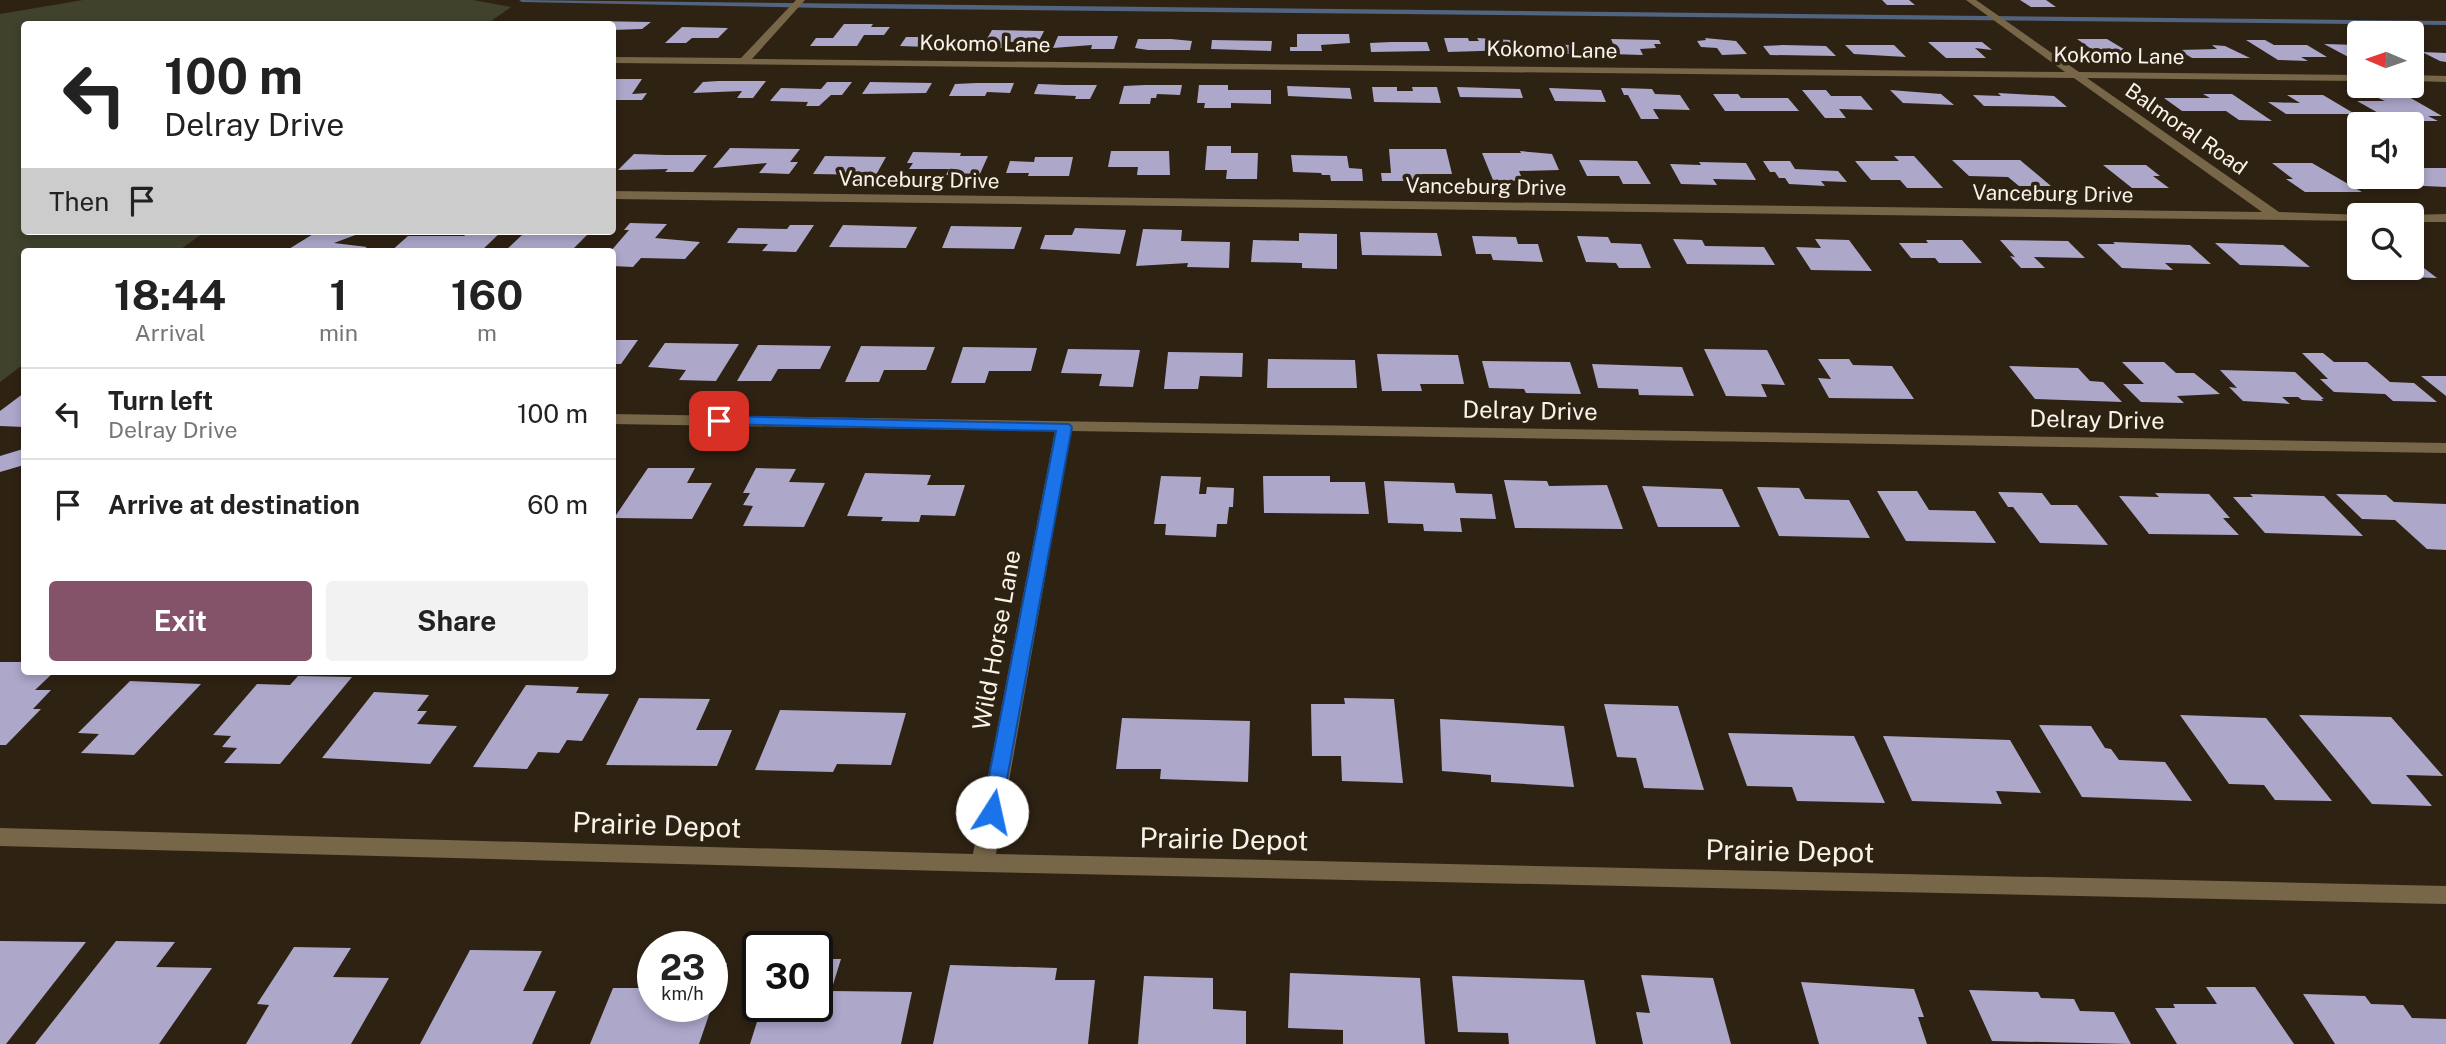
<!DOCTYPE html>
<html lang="en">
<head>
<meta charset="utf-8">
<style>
	:root { --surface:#fff; --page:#f2f2f2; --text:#222; --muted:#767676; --line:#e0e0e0; --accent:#84536a }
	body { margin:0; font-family:"Public Sans",sans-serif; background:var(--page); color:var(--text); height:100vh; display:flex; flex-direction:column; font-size:26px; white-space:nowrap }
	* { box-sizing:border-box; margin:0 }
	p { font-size:23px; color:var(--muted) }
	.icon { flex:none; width:38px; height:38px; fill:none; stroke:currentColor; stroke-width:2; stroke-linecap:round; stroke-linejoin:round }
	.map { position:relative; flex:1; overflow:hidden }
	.drawer { position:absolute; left:21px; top:248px; width:595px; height:427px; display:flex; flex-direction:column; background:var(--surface); border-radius:7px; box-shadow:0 4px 10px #0003 }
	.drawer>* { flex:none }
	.banner { position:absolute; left:21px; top:21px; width:595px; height:214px; border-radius:7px; box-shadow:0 4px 10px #0003; background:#fff; color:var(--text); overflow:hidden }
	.needle { width:46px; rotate:272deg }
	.tools { position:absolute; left:2347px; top:21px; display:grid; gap:14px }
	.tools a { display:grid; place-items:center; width:77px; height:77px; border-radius:7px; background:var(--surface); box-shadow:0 4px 10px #0003; font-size:35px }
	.speed { position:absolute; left:637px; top:931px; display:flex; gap:14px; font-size:35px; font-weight:700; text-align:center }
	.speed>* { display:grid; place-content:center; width:91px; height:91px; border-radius:50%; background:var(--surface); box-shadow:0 4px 10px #0003; line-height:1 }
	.speed small { font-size:18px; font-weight:400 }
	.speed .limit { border:4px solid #111; border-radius:10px; background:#fff; color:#111 }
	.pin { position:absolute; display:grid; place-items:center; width:60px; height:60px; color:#fff; margin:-30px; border-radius:14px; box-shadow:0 4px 10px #0006 }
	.me { position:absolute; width:77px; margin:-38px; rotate:10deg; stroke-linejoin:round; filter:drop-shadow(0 0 5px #0008) }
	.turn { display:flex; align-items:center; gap:24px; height:147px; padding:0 28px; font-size:32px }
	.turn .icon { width:91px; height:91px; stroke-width:2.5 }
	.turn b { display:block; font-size:49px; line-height:60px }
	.then { display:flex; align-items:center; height:66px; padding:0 28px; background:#0003; gap:14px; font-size:26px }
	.eta { display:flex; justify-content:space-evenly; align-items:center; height:119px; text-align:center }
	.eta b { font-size:42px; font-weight:700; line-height:49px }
	.action { display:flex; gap:14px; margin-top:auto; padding:14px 28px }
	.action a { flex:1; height:80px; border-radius:7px; background:var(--accent); color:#fff; font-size:28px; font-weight:700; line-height:80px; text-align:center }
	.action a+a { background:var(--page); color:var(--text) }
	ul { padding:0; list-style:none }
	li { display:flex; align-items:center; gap:21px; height:91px; padding:0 28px; border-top:2px solid var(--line) }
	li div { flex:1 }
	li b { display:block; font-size:26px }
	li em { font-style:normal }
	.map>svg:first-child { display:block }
	.green { fill:#40422c }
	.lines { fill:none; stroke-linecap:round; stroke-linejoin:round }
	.stream { fill:#526480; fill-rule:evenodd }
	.building { fill:#ada7ca }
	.street { fill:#776648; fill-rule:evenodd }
	.route { fill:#1a73e8; stroke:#114b97; stroke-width:2 }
	.labels { text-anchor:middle; stroke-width:7; stroke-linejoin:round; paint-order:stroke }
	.far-street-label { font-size:21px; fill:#fbf2e9; stroke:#2e2213 }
	.street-label { font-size:24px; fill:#fbf2e9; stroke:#2e2213 }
	.near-street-label { font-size:28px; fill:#fbf2e9; stroke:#2e2213 }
</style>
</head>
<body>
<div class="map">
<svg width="2446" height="1044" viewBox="0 0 2446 1044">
	<rect width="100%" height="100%" fill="#2e2213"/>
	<polygon class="green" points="83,0 473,0 511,7 487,24 24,24 24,231 206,231 177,252 24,252 24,364 0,382 0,14"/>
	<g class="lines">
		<polygon class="stream" points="519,0 2446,21 2446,25 825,8 522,2"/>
	</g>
	<g class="building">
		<polygon points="1882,0 1909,0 1915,5 1887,5"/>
		<polygon points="2020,0 2046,0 2056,7 2031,7"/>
		<polygon points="591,21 651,22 642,29 612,30 612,24 586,24"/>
		<polygon points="844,24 873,24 871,27 890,27 884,35 864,35 857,46 810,46 816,38 833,38"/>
		<polygon points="682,27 728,28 718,38 692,38 686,43 665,43"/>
		<polygon points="992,30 1044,31 1039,41 1009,42 1006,48 975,48 976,44 984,44"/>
		<polygon points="1297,34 1349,34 1350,43 1321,45 1322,51 1290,51 1290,47 1297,47"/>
		<polygon points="1058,36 1118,36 1114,49 1091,49 1092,45 1053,48"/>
		<polygon points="906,37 940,37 960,38 955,48 900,46"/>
		<polygon points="1444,38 1468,38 1469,41 1479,41 1477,38 1510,40 1514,50 1448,52"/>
		<polygon points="1705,38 1736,41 1747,54 1722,55 1717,48 1701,47 1697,41 1706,40"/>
		<polygon points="1138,39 1171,39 1192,41 1190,50 1148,50 1135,48"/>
		<polygon points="1611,39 1659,40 1661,44 1654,44 1656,48 1640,49 1643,55 1610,54 1609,51 1616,51"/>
		<polygon points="2077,39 2107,39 2127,51 2121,51 2132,58 2104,58"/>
		<polygon points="1212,40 1272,41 1271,51 1211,49"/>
		<polygon points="2246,40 2265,40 2274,45 2307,45 2327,57 2301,57 2308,61 2278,60"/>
		<polygon points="1391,42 1427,42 1430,51 1371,52 1370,43"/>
		<polygon points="1928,42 1982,42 1992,50 1975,48 1986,58 1946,58"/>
		<polygon points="1524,44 1574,45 1579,54 1528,54"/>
		<polygon points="2324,44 2359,45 2359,61 2354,60"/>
		<polygon points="1783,45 1826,46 1836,56 1770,55 1763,46"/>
		<polygon points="1845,45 1894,45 1906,57 1854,54"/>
		<polygon points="2212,45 2225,46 2250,58 2192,58 2179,50 2217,49"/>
		<polygon points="2422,52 2446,53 2446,62 2440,61"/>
		<polygon points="612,79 642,79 632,94 647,93 642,100 612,100"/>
		<polygon points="718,81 766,81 753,98 737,98 742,91 693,93 703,82"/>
		<polygon points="827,82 852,82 842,95 831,95 819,106 806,106 808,102 770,101 781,88 821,89"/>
		<polygon points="870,82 932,83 926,93 862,94"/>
		<polygon points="977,83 1014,83 1010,93 987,92 985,96 949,96 955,84"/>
		<polygon points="1038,84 1064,85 1097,85 1090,99 1075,99 1076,96 1034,94"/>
		<polygon points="1145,85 1182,85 1180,95 1157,94 1156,98 1151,98 1150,104 1119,104 1124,86"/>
		<polygon points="1199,85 1228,85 1228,90 1271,90 1271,104 1231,103 1231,108 1204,108 1205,103 1197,103"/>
		<polygon points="1287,86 1350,88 1352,99 1288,96"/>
		<polygon points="1372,87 1397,87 1397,91 1413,91 1412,87 1437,87 1441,103 1374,102"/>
		<polygon points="1457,87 1520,89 1523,98 1460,97"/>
		<polygon points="1549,88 1601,90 1606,102 1555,101"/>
		<polygon points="1621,88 1652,89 1655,94 1680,95 1690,110 1653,109 1659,119 1641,119 1628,95 1624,95"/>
		<polygon points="1802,90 1826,90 1831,96 1861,96 1873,110 1839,109 1846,118 1825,118"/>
		<polygon points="1890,90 1941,94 1954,105 1903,103"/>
		<polygon points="1998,93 2054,96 2067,107 1984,106 1973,95 2001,96"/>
		<polygon points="1713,94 1738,94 1741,98 1788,98 1799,111 1725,111"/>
		<polygon points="2203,94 2232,94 2272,121 2239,120 2226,111 2182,111 2164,98 2210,98"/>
		<polygon points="2287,95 2323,95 2355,114 2286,114 2268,102 2300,103"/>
		<polygon points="2376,97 2409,97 2442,116 2428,116 2438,121 2416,121 2406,115 2382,115 2357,101 2385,101"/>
		<polygon points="1207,146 1231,146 1231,153 1258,153 1257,179 1226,179 1227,170 1205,170"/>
		<polygon points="730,148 800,149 790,162 798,162 789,174 759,173 767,163 713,168"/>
		<polygon points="1389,149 1446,149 1452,174 1421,174 1423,181 1382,181 1381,173 1391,173"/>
		<polygon points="1111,151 1169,151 1170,175 1137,175 1138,167 1108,167"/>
		<polygon points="1520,151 1552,154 1559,170 1519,171 1523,181 1493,180 1482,153 1521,153"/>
		<polygon points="913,152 961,153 960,156 988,156 979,176 946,175 949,169 909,169 913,163 907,163"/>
		<polygon points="634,154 666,155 707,155 693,172 665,172 668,169 618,170"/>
		<polygon points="1291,155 1347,156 1349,168 1362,169 1363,181 1331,181 1330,175 1322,175 1321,173 1293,172"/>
		<polygon points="825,156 886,157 876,175 813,174"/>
		<polygon points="1894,156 1914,156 1943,188 1907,188 1900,180 1871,180 1855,161 1899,161"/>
		<polygon points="1035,157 1073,157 1069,176 1028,176 1029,173 1006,173 1010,161 1034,162"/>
		<polygon points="1579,160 1637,161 1651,184 1623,184 1619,176 1587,176"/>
		<polygon points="1952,160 2020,160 2051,186 2019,186 2008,177 1969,176"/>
		<polygon points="1763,161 1790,161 1795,169 1838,171 1847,182 1821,181 1825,186 1789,184 1785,178 1779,178 1775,172 1770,172"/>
		<polygon points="1699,162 1746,163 1756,180 1713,179 1717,185 1681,184 1670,164 1701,165"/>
		<polygon points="2272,163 2312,163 2362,192 2305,192 2286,179 2293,179"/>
		<polygon points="2103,165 2146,165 2160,176 2153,176 2169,188 2132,188"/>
		<polygon points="2412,168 2446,168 2446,187 2402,185 2389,177 2412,177"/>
		<polygon points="630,223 667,224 655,238 700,242 685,259 641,258 633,267 612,266 610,252 629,230 624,230"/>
		<polygon points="790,225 814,225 796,252 762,251 768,244 727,243 738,228 787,229"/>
		<polygon points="843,225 917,227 906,248 829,247"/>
		<polygon points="951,226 1022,227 1014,249 942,248"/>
		<polygon points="1075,228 1126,230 1120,254 1040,249 1045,235 1072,235"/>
		<polygon points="1143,229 1182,230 1181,241 1230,242 1229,268 1187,267 1188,263 1136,266"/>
		<polygon points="318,231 358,234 334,243 367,247 359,252 284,252"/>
		<polygon points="470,231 502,231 480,252 390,252 408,236 464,236"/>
		<polygon points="520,231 574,231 571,234 587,235 570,252 504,252 522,235 515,235"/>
		<polygon points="1360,232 1437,233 1442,256 1362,255"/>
		<polygon points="1299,233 1337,234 1337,269 1302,268 1302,263 1251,262 1253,240 1299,241"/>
		<polygon points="1472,236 1516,237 1518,244 1538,244 1543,262 1493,260 1491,254 1476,254"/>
		<polygon points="1577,236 1608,237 1611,243 1641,244 1651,268 1619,268 1616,263 1586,262"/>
		<polygon points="1673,239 1702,240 1705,246 1764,247 1775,265 1687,264"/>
		<polygon points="1815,239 1849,240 1872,271 1811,270 1796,247 1821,248"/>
		<polygon points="1926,240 1962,240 1982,263 1939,263 1935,258 1911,258 1899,243 1928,243"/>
		<polygon points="2000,240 2068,241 2085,258 2034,257 2045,268 2021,268 2010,256 2015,257"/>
		<polygon points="2113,242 2190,245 2211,264 2165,263 2173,270 2122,268 2097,244 2115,244"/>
		<polygon points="2215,243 2283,245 2310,267 2240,265"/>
		<polygon points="2412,259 2437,278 2378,276 2367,268 2412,268"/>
		<polygon points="612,340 638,340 621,364 612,364"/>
		<polygon points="665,343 739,344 716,381 679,380 686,370 648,367"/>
		<polygon points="758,345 831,346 820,369 778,369 771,381 737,381"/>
		<polygon points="861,346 935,347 926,370 884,370 879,382 845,382"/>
		<polygon points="963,347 1037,348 1031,371 989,371 985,383 951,383"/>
		<polygon points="1068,349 1140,350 1133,387 1099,386 1102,374 1061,373"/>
		<polygon points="1704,349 1767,350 1785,385 1761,384 1767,397 1726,396"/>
		<polygon points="1168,352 1243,353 1242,377 1200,376 1198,389 1164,389"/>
		<polygon points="2302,353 2323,353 2334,362 2367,362 2390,382 2414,383 2437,402 2393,401 2385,394 2334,392 2320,379 2328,379"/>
		<polygon points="1377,354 1458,355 1464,384 1420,384 1422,391 1382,391"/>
		<polygon points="1268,359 1355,360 1357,388 1267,388"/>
		<polygon points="1818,359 1849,359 1853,365 1892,366 1914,399 1829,398 1818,378 1831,379"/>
		<polygon points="1482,361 1570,362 1581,394 1526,393 1524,389 1489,388"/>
		<polygon points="2122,362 2164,362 2176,373 2194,373 2220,394 2177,396 2184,403 2141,402 2123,384 2144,384"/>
		<polygon points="1592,364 1682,367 1694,396 1639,395 1638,389 1598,388"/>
		<polygon points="2009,366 2078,368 2090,381 2103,382 2122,402 2035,399"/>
		<polygon points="2220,370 2295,372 2324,399 2321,399 2323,401 2302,400 2298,397 2282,397 2290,404 2243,401 2229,387 2237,388"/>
		<polygon points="2421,376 2446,376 2446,396"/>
		<polygon points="24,393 24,427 0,426 0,411"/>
		<polygon points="23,449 24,465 0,472 0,456"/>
		<polygon points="648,468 695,468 687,483 712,483 692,519 614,518"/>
		<polygon points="756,468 796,469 789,482 825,483 804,527 743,526 753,506 743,505 750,493 743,493"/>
		<polygon points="865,473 931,475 927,485 965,485 955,516 921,515 919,522 881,521 883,517 847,516"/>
		<polygon points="1161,476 1201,477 1199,494 1206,494 1207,487 1234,488 1233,507 1229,507 1227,524 1217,524 1216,537 1165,535 1166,524 1154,524"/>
		<polygon points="1263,476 1330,476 1330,482 1365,482 1369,514 1264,513"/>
		<polygon points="1504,480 1547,481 1549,486 1607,485 1623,529 1515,528"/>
		<polygon points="1384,481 1454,483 1456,493 1492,494 1496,519 1460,518 1462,532 1424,531 1423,524 1388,523"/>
		<polygon points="1642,486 1722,489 1740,527 1658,527"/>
		<polygon points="1757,487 1799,488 1805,499 1849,500 1870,538 1779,536"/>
		<polygon points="1877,491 1917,491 1929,510 1975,511 1996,543 1906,541"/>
		<polygon points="1998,492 2042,493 2051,505 2077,505 2108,545 2040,543 2013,507 2008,507"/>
		<polygon points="2155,493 2209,494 2230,518 2223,518 2239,535 2149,534 2119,496 2159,497"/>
		<polygon points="2250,494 2324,496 2363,536 2265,533 2233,497 2253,497"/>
		<polygon points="2336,494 2386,495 2394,502 2446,504 2446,550 2427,549 2395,520 2362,519"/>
		<polygon points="0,662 24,662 24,672 54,672 35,690 51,690 33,709 41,709 6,745 0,745"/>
		<polygon points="298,676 352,677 280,764 224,763 237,748 222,747 231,736 213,735 257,684 290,685"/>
		<polygon points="130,681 201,684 134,755 81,753 99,734 78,733"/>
		<polygon points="526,685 579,687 576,693 609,694 582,741 567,740 559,753 538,752 527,769 473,767"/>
		<polygon points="374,692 429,695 417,711 427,711 417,724 457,726 430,764 322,758"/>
		<polygon points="639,698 710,699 696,730 732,730 717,766 606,765"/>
		<polygon points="1344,698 1394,699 1403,783 1342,781 1341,756 1312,756 1311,704 1345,704"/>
		<polygon points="1604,704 1678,706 1704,790 1644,788 1636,758 1617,757"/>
		<polygon points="780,710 906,713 891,765 837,764 833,772 755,770"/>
		<polygon points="2180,715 2266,718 2332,801 2275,800 2264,785 2229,784"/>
		<polygon points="2299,715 2391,717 2443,776 2406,775 2432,806 2372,804"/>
		<polygon points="1122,718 1250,721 1248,782 1160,779 1161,769 1116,769"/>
		<polygon points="1440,719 1564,726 1574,787 1491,782 1491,775 1442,771"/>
		<polygon points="2039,725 2091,726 2105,748 2111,749 2119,760 2165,762 2192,801 2082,797"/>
		<polygon points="1728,733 1854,736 1885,803 1797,801 1792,787 1747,786"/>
		<polygon points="1883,736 2010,740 2041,793 1996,791 2002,804 1912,801"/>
		<polygon points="0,941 86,942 6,1044 0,1044"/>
		<polygon points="116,941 175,942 156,967 212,968 159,1044 35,1044"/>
		<polygon points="294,947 351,948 333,977 389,978 351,1044 246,1044 269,1005 257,1004"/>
		<polygon points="470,950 542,951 523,991 556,991 532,1044 420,1044"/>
		<polygon points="817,959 841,959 831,991 912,992 901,1044 750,1044 762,1006 817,1006"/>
		<polygon points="712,963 727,963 713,1005 712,1005"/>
		<polygon points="950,965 1057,968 1055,980 1095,980 1088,1044 933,1044"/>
		<polygon points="1290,973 1420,978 1425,1044 1343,1044 1343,1030 1288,1028"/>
		<polygon points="1641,975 1713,978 1731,1044 1643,1044 1636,1012 1650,1013"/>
		<polygon points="1144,976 1213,978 1213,1009 1246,1011 1246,1044 1138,1044"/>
		<polygon points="1452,976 1584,980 1596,1044 1509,1044 1508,1033 1458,1032"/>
		<polygon points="1801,982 1914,989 1924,1017 1918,1017 1927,1044 1819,1044"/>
		<polygon points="2206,987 2255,987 2294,1044 2177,1044 2155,1008 2175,1008 2173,1004 2217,1004"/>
		<polygon points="613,988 653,988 653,1006 712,1006 699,1044 590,1044"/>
		<polygon points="1969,990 2038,992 2041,998 2074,999 2080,1011 2114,1012 2131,1044 1992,1041"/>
		<polygon points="2303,994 2365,996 2371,1004 2403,1005 2412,1018 2446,1019 2446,1044 2335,1044"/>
	</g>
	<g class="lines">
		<g class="street">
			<polygon points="796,0 805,0 752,59 2065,72 1966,0 1976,0 2079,72 2359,75 2359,81 2087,78 2279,212 2364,215 2359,215 2359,221 612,199 612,191 2262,212 2074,78 612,63 612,57 741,58"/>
			<polygon points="2412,75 2446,76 2446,82 2412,81"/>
			<polygon points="2446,214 2446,222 2412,222 2412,215 2408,215"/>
			<polygon points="612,414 2446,443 2446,453 1071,431 996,854 2446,886 2446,904 983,872 0,846 0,828 973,854 1055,431 612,424"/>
		</g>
	</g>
	<polygon class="route" points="719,416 1069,424 1072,427 1000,817 992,819 985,817 982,812 1056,431 714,424 712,421"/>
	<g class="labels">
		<g class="far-street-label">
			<text transform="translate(985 44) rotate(1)" y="7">Kokomo Lane</text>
			<text transform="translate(1552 50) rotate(1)" y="7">Kokomo Lane</text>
			<text transform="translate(2119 56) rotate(1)" y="7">Kokomo Lane</text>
			<text transform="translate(2186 129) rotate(35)" y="7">Balmoral Road</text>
			<text transform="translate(919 180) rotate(1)" y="7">Vanceburg Drive</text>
			<text transform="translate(1486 187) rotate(1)" y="7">Vanceburg Drive</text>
			<text transform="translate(2053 194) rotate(1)" y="7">Vanceburg Drive</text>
		</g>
		<g class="street-label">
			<text transform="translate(1530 411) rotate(1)" y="8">Delray Drive</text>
			<text transform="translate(2097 420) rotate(1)" y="8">Delray Drive</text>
			<text transform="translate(997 640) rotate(-80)" y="8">Wild Horse Lane</text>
		</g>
		<g class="near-street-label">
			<text transform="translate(657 825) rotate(2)" y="10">Prairie Depot</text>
			<text transform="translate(1224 839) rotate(1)" y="10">Prairie Depot</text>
			<text transform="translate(1790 851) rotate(1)" y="10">Prairie Depot</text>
		</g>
	</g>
</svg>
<div class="tools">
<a><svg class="needle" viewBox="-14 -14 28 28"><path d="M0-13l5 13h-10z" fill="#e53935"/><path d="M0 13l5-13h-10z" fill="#767676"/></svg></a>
<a><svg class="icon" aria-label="sound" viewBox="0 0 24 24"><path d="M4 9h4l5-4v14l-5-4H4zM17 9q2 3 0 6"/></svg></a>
<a><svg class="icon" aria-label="search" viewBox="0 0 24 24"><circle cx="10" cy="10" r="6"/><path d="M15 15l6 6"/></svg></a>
</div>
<div class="speed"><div>23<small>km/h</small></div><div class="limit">30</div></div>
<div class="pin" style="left:719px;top:421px;background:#d93025"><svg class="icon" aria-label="arrive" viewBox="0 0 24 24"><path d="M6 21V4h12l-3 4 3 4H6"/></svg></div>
<svg class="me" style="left:992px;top:812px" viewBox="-20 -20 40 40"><circle r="19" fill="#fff"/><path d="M0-13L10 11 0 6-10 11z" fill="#1a73e8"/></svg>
<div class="banner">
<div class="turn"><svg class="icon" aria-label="left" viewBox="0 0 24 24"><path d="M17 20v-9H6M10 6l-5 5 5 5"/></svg><div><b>100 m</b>Delray Drive</div></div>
<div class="then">Then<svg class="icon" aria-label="arrive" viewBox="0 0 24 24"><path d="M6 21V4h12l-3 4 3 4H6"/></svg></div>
</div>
<section class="drawer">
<div class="eta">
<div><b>18:44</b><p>Arrival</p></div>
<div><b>1</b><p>min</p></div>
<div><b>160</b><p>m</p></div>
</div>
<ul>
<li><svg class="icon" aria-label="left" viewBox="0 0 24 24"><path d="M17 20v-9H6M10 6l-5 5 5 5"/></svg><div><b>Turn left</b><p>Delray Drive</p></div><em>100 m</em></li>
<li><svg class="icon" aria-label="arrive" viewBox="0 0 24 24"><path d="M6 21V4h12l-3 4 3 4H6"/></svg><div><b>Arrive at destination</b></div><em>60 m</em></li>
</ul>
<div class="action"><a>Exit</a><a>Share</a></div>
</section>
</div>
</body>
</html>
